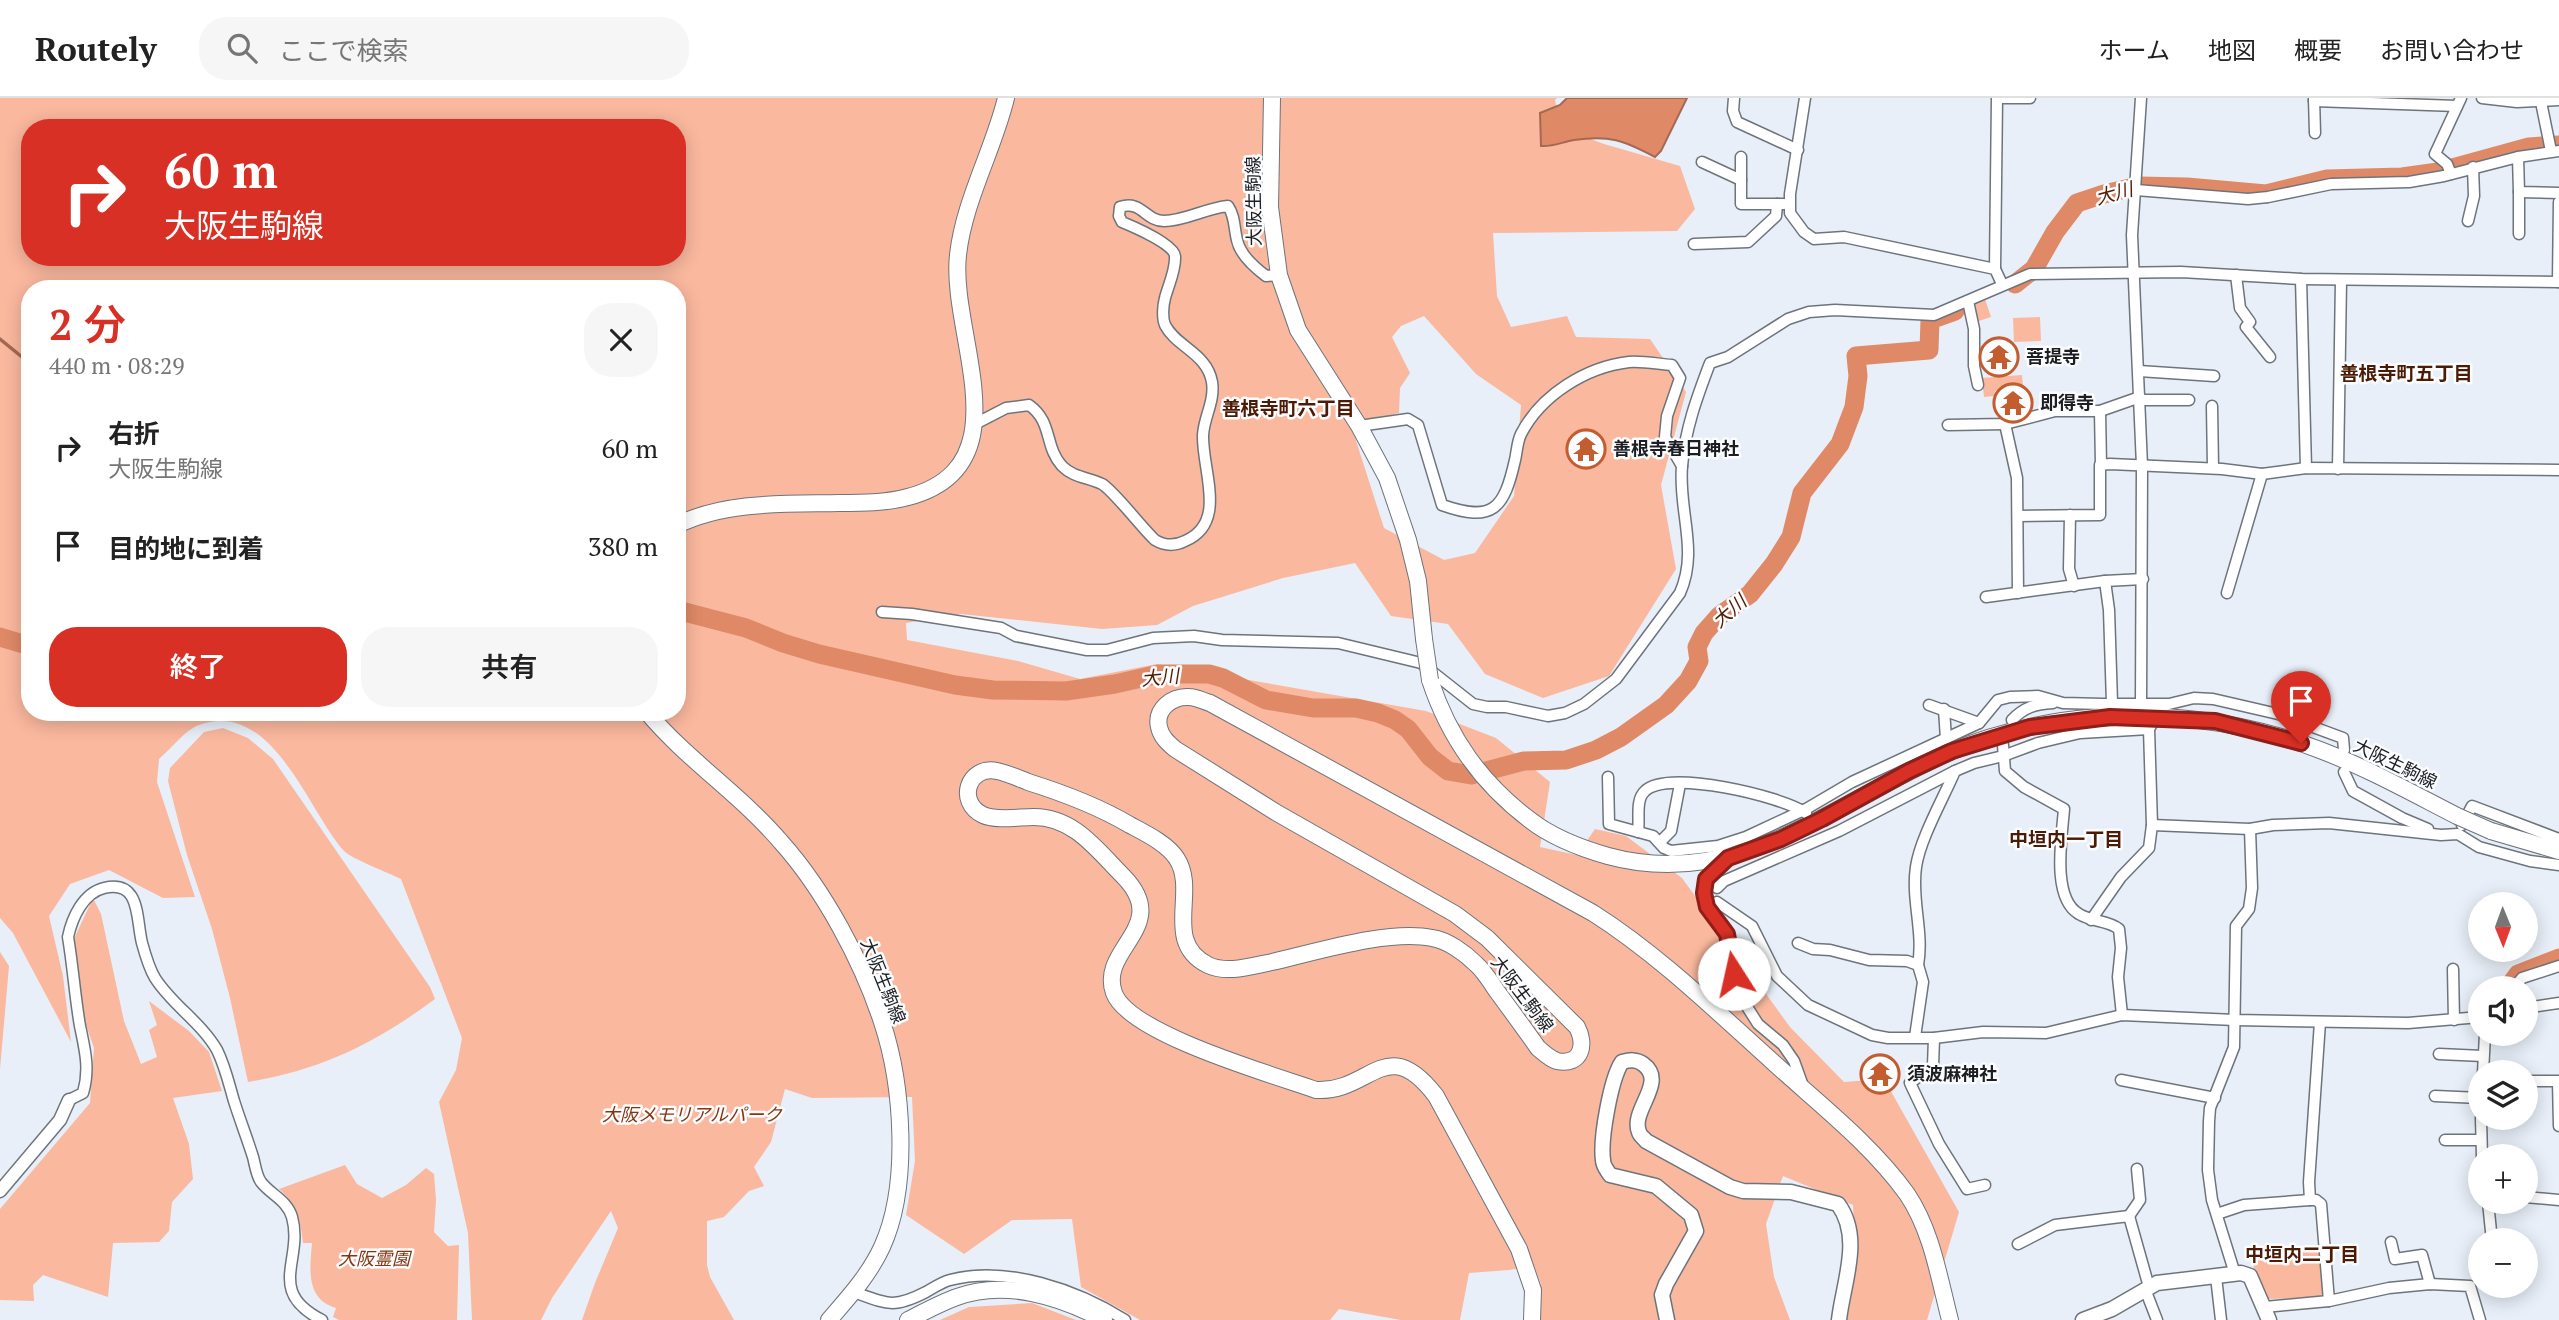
<!DOCTYPE html>
<html lang="ja">
<head>
<meta charset="utf-8">
<style>
	:root { --surface:#fff; --page:#f6f6f6; --text:#222; --muted:#767676; --line:#e0e0e0; --accent:#d93025 }
	body { margin:0; font-family:"PT Serif","Noto Sans JP",serif; background:var(--page); color:var(--text); height:100vh; display:flex; flex-direction:column; font-size:26px; white-space:nowrap }
	* { box-sizing:border-box; margin:0 }
	p { font-size:23px; color:var(--muted) }
	.icon { flex:none; width:38px; height:38px; fill:none; stroke:currentColor; stroke-width:2; stroke-linecap:round; stroke-linejoin:round }
	.map { position:relative; flex:1; overflow:hidden }
	.details { position:absolute; left:21px; top:182px; width:665px; height:441px; display:flex; flex-direction:column; background:var(--surface); border-radius:28px; box-shadow:0 4px 18px #0003 }
	.details>* { flex:none }
	.banner { position:absolute; left:21px; top:21px; width:665px; height:147px; border-radius:28px; box-shadow:0 4px 18px #0003; background:#d93025; color:#fff; overflow:hidden }
	.needle { width:46px; rotate:179deg }
	.controls { position:absolute; left:2468px; top:794px; display:grid; gap:14px }
	.controls a { display:grid; place-items:center; width:70px; height:70px; border-radius:50%; background:var(--surface); box-shadow:0 4px 18px #0003; font-size:35px }
	.pin { position:absolute; display:grid; place-items:center; width:60px; height:60px; color:#fff; margin:-72px -30px; border-radius:50% 50% 50% 0; rotate:-45deg; box-shadow:0 0 7px #0007 }
	.pin .icon { rotate:45deg }
	.me { position:absolute; width:77px; margin:-38px; rotate:350deg; stroke-linejoin:round; filter:drop-shadow(0 0 5px #0008) }
	.turn { display:flex; align-items:center; gap:24px; height:147px; padding:0 28px; font-size:32px }
	.turn .icon { width:91px; height:91px; stroke-width:2.5 }
	.turn b { display:block; font-size:49px; line-height:60px }
	.round { display:grid; place-items:center; flex:none; width:74px; height:74px; border-radius:28px; background:var(--page) }
	.summary { display:flex; align-items:center; justify-content:space-between; height:119px; padding:0 28px }
	h1 { font-size:42px; font-weight:600; line-height:52px; color:var(--accent) }
	.primary-button { display:flex; gap:14px; margin-top:auto; padding:14px 28px }
	.primary-button a { flex:1; height:80px; border-radius:28px; background:var(--accent); color:#fff; font-size:28px; font-weight:600; line-height:80px; text-align:center }
	.primary-button a+a { background:var(--page); color:var(--text) }
	ul { padding:0; list-style:none }
	li { display:flex; align-items:center; gap:21px; height:98px; padding:0 28px }
	li div { flex:1 }
	li b { display:block; font-size:26px }
	li em { font-style:normal }
	header { display:flex; align-items:center; gap:42px; box-sizing:border-box; height:98px; padding:0 35px; background:var(--surface); border-bottom:2px solid var(--line) }
	header strong { font-size:33px }
	nav { display:flex; gap:38px; margin-inline-start:auto; font-size:24px }
	.search { width:490px; height:63px; background:var(--page); display:flex; align-items:center; gap:18px; box-sizing:border-box; padding:0 24px; border-radius:28px; color:var(--muted); font-size:26px }
	.map>svg:first-child { display:block }
	.green { fill:#fab89e; fill-rule:evenodd }
	.water { fill:#df8967; stroke:#a46952; stroke-width:2 }
	.lines { fill:none; stroke-linecap:round; stroke-linejoin:round }
	.stream { stroke:#a46952; stroke-width:3.5 }
	.river { stroke:#df8967; stroke-width:19 }
	.minor-casing { stroke:#6e747c; stroke-width:13 }
	.tertiary-casing { stroke:#6e747c; stroke-width:15 }
	.secondary-casing { stroke:#6e747c; stroke-width:17 }
	.primary-casing { stroke:#6e747c; stroke-width:18 }
	.minor { stroke:#fff; stroke-width:10 }
	.tertiary { stroke:#fff; stroke-width:12 }
	.secondary { stroke:#fff; stroke-width:14 }
	.primary { stroke:#fff; stroke-width:16 }
	.primary-bridge-casing { stroke:#6e747c; stroke-width:18; stroke-linecap:butt }
	.primary-bridge { stroke:#fff; stroke-width:16 }
	.route-casing { stroke:#8d1f18; stroke-width:18 }
	.route { stroke:#d93025; stroke-width:12 }
	.labels { text-anchor:middle; stroke-width:5; stroke-linejoin:round; paint-order:stroke }
	.street-label { font-size:18px; fill:#1c1e21; stroke:#fafcfd }
	.poi-label { font-size:18px; font-weight:bold; fill:#1c1e21; stroke:#fafcfd; text-anchor:start }
	.park-label { font-size:18px; font-style:italic; fill:#833611; stroke:#fafcfd }
	.water-label { font-size:19px; font-style:italic; fill:#521d03; stroke:#fafcfd }
	.neighbourhood-label { font-size:19px; font-weight:bold; fill:#4b1b05; stroke:#fafcfd }
</style>
</head>
<body>
<header>
<strong>Routely</strong>
<div class="search"><svg class="icon" aria-label="search" viewBox="0 0 24 24"><circle cx="10" cy="10" r="6"/><path d="M15 15l6 6"/></svg>ここで検索</div>
<nav><a>ホーム</a><a>地図</a><a>概要</a><a>お問い合わせ</a></nav>
</header>
<div class="map">
<svg width="2559" height="1222" viewBox="0 0 2559 1222">
	<rect width="100%" height="100%" fill="#e8eff8"/>
	<g class="green">
		<path d="M0 0H1557L1555 2 1561 30 1604 46 1680 68 1695 111 1677 133 1493 135 1497 198 1511 229 1567 218 1576 239 1650 241 1686 294 1661 387 1676 471 1609 578 1543 600 1485 576 1448 526 1391 518 1355 465 1283 480 1193 508 1157 527 1102 531 961 516 906 525 907 542 1018 563 1080 581 1157 566 1426 613 1496 640 1550 684 1540 749 1577 757 1595 731 1626 738 1682 780 1790 929 1844 984 1884 981 1959 1114 1927 1222H1847L1856 1173 1853 1107 1783 1078 1766 1126 1774 1179 1790 1222H1538L1541 1186 1534 1168 1509 1172 1469 1175 1460 1222H1401L1339 1211 1330 1222H1140L1081 1189 1072 1121 1012 1122 964 1156 906 1117 915 1063 912 999 812 1000 785 991 771 1044 754 1069 764 1088 749 1093 724 1119 707 1123V1167L710 1179 734 1222H582L595 1185 618 1130 611 1113 552 1200 541 1222H472L468 1135 439 1004 456 972 462 940 401 781C389 775 352 761 344 753 308 713 272 600 199 627 185 632 171 651 159 661L157 684 195 799 163 800 109 772 70 786 49 818 63 878 71 944 13 835 0 820ZM30 30H677V159H30ZM30 191H677V614H30ZM1424 218 1476 276 1521 307 1514 398 1475 455 1444 462 1384 430 1351 327 1399 315 1400 290 1410 275 1392 239 1401 228Z"/>
		<polygon points="1985,201 1991,219 1976,224 1970,206"/>
		<polygon points="2040,219 2041,243 2014,244 2013,220"/>
		<polygon points="2022,277 2023,288 1995,293 1994,298 1984,299 1982,280"/>
		<path d="M223 630 248 640 273 661 430 889 435 901C376 945 321 972 248 984L230 900 212 831 187 757 168 683 170 670 204 634Z"/>
		<polygon points="93,800 101,816 124,923 141,966 157,959 149,932 157,927 149,903 189,933 209,954 222,993 173,1000 189,1046 193,1081 172,1104 169,1133 159,1144 113,1145 108,1199 43,1177 33,1187 34,1203 0,1202 0,1111 90,1005 94,950 83,918 73,843"/>
		<polygon points="0,854 9,868 0,971"/>
		<path d="M345 1067 357 1086 382 1100 406 1087 426 1070 434 1076 436 1102 434 1134 448 1148 459 1147 457 1222H339L333 1219 336 1210C305 1201 310 1170 312 1145H303C301 1122 296 1106 279 1091Z"/>
		<polygon points="2253,1151 2326,1153 2322,1196 2319,1200 2266,1201 2254,1179"/>
		<polygon points="1032,1205 1076,1222 940,1222 969,1209"/>
	</g>
	<path class="water" d="M1567 0H1687L1661 53 1655 59C1623 42 1610 37 1574 42 1562 44 1553 49 1541 48L1540 15 1560 7Z"/>
	<g class="lines">
		<polyline class="stream" points="0,241 22,259 30,270"/>
		<g class="river">
			<polyline points="2015,186 2034,171 2055,134 2077,105 2104,96 2139,88 2187,89 2266,96 2327,81 2402,79 2438,74 2529,49 2559,47"/>
			<polyline points="677,512 746,530 783,545 819,556 955,587 993,592 1066,593 1115,586 1159,576 1209,576 1223,580 1266,602 1313,610 1356,610 1378,615 1395,622 1408,631 1430,659 1448,673 1471,677 1524,663 1566,662 1596,652 1621,639 1666,607 1688,583 1699,563 1697,549 1704,535 1719,518 1750,496 1774,466 1791,439 1802,395 1840,346 1854,309 1858,278 1856,258 1929,252 1930,222 1955,213"/>
			<polyline points="0,539 30,548"/>
			<polyline points="2507,891 2518,876 2559,860"/>
		</g>
		<g class="minor-casing">
			<g id="minor">
				<polyline points="1734,0 1733,13 1737,24 1798,52"/>
				<polyline points="1805,0 1790,96 1790,115 1804,134 1814,141 1844,139 1995,171 2002,186"/>
				<polyline points="1998,0 2030,0"/>
				<polyline points="2314,0 2315,35"/>
				<polyline points="2482,0 2517,4 2559,2"/>
				<polyline points="2314,3 2457,8"/>
				<polyline points="2541,4 2551,53"/>
				<polyline points="1741,59 1741,106 1784,106"/>
				<polyline points="2518,59 2519,94 2559,95"/>
				<polyline points="1702,64 1741,82"/>
				<polyline points="2451,76 2447,66 2435,56 2461,0"/>
				<polyline points="2136,92 2248,101 2268,99 2331,86 2409,84 2444,78 2518,59 2559,53"/>
				<polyline points="2468,123 2474,98 2473,69"/>
				<polyline points="2519,136 2519,94"/>
				<polyline points="1694,146 1748,144 1776,118 1777,106"/>
				<polyline points="1995,171 1997,0"/>
				<polyline points="2236,177 2240,210 2250,224 2246,229 2270,259"/>
				<polyline points="2301,181 2306,370"/>
				<polyline points="2558,184 2559,104"/>
				<polyline points="1968,203 1974,231 1974,268 1978,287"/>
				<polyline points="2139,273 2214,278"/>
				<polyline points="2140,302 2189,302"/>
				<polyline points="2212,308 2213,370"/>
				<polyline points="2100,313 2101,367"/>
				<path d="M975 326 1006 310 1029 307C1053 324 1044 348 1062 368 1074 380 1088 379 1102 386 1113 392 1142 430 1155 442 1165 448 1175 448 1185 443 1228 425 1202 373 1203 337 1204 319 1215 303 1212 284 1207 255 1176 249 1165 227 1162 220 1163 207 1165 200 1168 188 1176 172 1175 158 1174 146 1134 129 1122 124L1119 118 1120 109C1142 102 1145 123 1164 123 1185 123 1206 110 1228 108 1235 118 1234 130 1237 142 1240 157 1254 169 1266 178L1279 177"/>
				<polyline points="2005,326 2017,380 2018,495"/>
				<polyline points="1948,327 2005,326 2055,313 2100,313 2140,299"/>
				<path d="M1359 328 1408 321 1418 327 1442 407C1493 425 1504 411 1515 362 1517 354 1517 344 1521 336 1541 297 1586 269 1629 264 1643 263 1658 266 1672 267L1680 280 1667 318 1665 339 1682 368"/>
				<polyline points="2338,371 2341,182"/>
				<polyline points="2070,417 2069,471 2074,488"/>
				<polyline points="2018,418 2100,417 2100,367 2110,366 2222,371 2262,376 2306,370 2559,372"/>
				<polyline points="2105,483 2143,481"/>
				<polyline points="2227,495 2262,376"/>
				<polyline points="1986,499 2105,483 2109,512 2112,605"/>
				<path d="M882 514 912 516 1001 530 1016 538 1087 552H1107L1153 540 1194 538 1222 542 1338 545 1421 565 1473 606 1487 609H1506L1548 618 1565 615 1584 606 1616 581 1680 495C1699 452 1678 413 1682 368 1685 332 1697 299 1710 265L1728 259 1788 221 1809 214 1835 212 1934 217 2030 176 2181 174 2301 181 2559 184"/>
				<polyline points="2141,605 2142,368 2132,137 2141,0"/>
				<polyline points="1929,607 1979,625"/>
				<polyline points="1944,611 1946,641"/>
				<path d="M2012 622C2024 609 2036 606 2053 605"/>
				<path d="M2003 647 2005 673 2024 689 2064 711C2062 738 2051 800 2079 816 2092 824 2108 822 2119 831L2121 850 2118 879 2122 917"/>
				<polyline points="2344,674 2353,693 2402,720 2428,731"/>
				<polyline points="1608,679 1609,726 1653,738 1664,750 1671,753 1718,748 1746,739 1806,711 1852,684 1979,625 1998,602 2010,599 2038,598 2063,605 2103,606 2169,606 2194,600 2213,601 2278,616 2343,640 2344,652"/>
				<polyline points="2152,727 2250,731 2273,727 2329,725 2441,737 2458,736 2479,749 2530,763 2559,767"/>
				<polyline points="2462,727 2472,708 2559,741"/>
				<path d="M1638 734C1640 721 1635 702 1645 693 1668 671 1781 698 1806 715"/>
				<polyline points="1660,744 1671,733 1680,686"/>
				<polyline points="1728,759 1706,781 1704,795 1707,809 1727,836 1734,876 1744,904 1758,926 1783,947 1794,963 1803,988"/>
				<polyline points="1717,790 1724,783 1839,733 1955,673"/>
				<polyline points="1717,804 1752,828 1777,878 1808,907 1872,937 1888,940 1934,940 1983,934 2046,935 2122,917 2235,922 2408,925 2480,919"/>
				<polyline points="2091,822 2121,779 2149,750 2152,727 2149,631 2152,626"/>
				<polyline points="1798,845 1813,851 1830,852 1869,862 1907,863 1918,867 1923,884 1915,939"/>
				<path d="M1918 867C1924 834 1911 802 1916 769 1920 741 1943 701 1955 673L1974 665 2003 658 2038 645 2080 635 2149 631"/>
				<polyline points="2453,871 2454,922"/>
				<polyline points="2513,891 2522,880 2559,868"/>
				<polyline points="2525,910 2559,905"/>
				<polyline points="2320,924 2309,1084 2310,1102 2316,1102 2321,1106 2329,1203"/>
				<polyline points="1934,940 1933,968 1910,985 1939,1046 1967,1091 1985,1087"/>
				<polyline points="2439,956 2483,958"/>
				<polyline points="2483,975 2485,936"/>
				<polyline points="2121,982 2215,1000"/>
				<polyline points="2525,983 2558,983 2559,1028"/>
				<polyline points="2435,998 2480,1000"/>
				<path d="M69 1002 83 995C90 971 85 952 80 928 75 899 73 869 68 839 72 820 83 795 104 790 141 781 136 821 142 845 145 856 149 870 155 880 172 907 201 924 217 952 225 968 229 986 234 1003 240 1022 247 1040 253 1059 255 1066 256 1077 261 1084 271 1097 287 1102 292 1119 304 1162 265 1193 322 1222"/>
				<polyline points="2481,1020 2482,1059"/>
				<polyline points="2445,1042 2480,1042"/>
				<polyline points="2525,1099 2559,1102"/>
				<polyline points="2488,1104 2492,1143"/>
				<polyline points="2217,1116 2244,1107 2310,1102"/>
				<polyline points="2129,1118 2140,1102 2137,1071"/>
				<polyline points="2391,1144 2395,1161 2422,1157 2430,1186"/>
				<polyline points="2018,1146 2055,1127 2129,1118 2149,1189"/>
				<polyline points="2235,1176 2212,1102 2208,1072 2209,1023 2210,1010 2234,949 2236,828 2249,811 2252,790 2250,731"/>
				<polyline points="2216,1179 2221,1222"/>
				<polyline points="2145,1191 2157,1222"/>
				<path d="M854 1194C887 1206 893 1211 926 1194 933 1190 942 1184 950 1182 1007 1167 1077 1192 1125 1222"/>
				<polyline points="2265,1209 2329,1203 2389,1190 2430,1186 2470,1188 2480,1222"/>
			</g>
		</g>
		<g class="tertiary-casing">
			<polyline id="tertiary" points="0,1093 60,1022 69,1002"/>
		</g>
		<g class="secondary-casing">
			<g id="secondary">
				<path d="M1667 1222 1662 1197 1666 1186 1696 1133 1691 1117 1656 1088 1610 1077C1607 1072 1603 1068 1603 1062 1600 1041 1611 980 1622 964 1630 962 1636 961 1643 966 1668 984 1630 1012 1639 1034 1640 1038 1644 1040 1646 1043L1730 1089 1743 1093 1791 1094 1838 1106C1863 1140 1843 1185 1839 1222"/>
				<polyline points="2083,1222 2112,1211 2157,1185 2241,1175 2250,1178 2269,1222"/>
			</g>
		</g>
		<g class="primary-casing">
			<g id="primary">
				<polyline points="1272,0 1270,109 1279,177 1298,232 1359,328 1387,380 1408,442 1418,483 1424,541"/>
				<path d="M677 427C726 403 786 406 839 405 862 405 886 405 908 399 1026 368 949 236 958 157 964 103 993 53 1006 0"/>
				<path d="M1430 582C1449 640 1481 685 1530 722 1553 740 1580 750 1608 758 1740 794 1838 702 1950 654 1985 639 2024 629 2062 623 2148 611 2239 621 2320 652 2367 670 2412 695 2457 718"/>
				<path d="M647 614C687 662 740 696 781 744 824 792 862 863 882 924 903 987 910 1088 882 1149 869 1177 849 1199 829 1222"/>
				<polyline points="2491,733 2559,753"/>
				<path d="M908 1222C924 1214 940 1205 957 1199 1005 1181 1061 1199 1104 1222"/>
				<path d="M1532 1222 1533 1192 1519 1151 1436 998C1386 933 1371 995 1316 992 1274 977 1129 936 1114 895 1098 850 1173 829 1123 778 1097 752 1074 719 1034 719 1019 719 996 723 983 717 956 704 968 667 997 673 1007 675 1018 680 1028 684 1063 695 1098 708 1130 727 1145 735 1168 746 1177 761 1198 794 1162 844 1208 867 1227 876 1251 868 1272 864 1316 854 1389 831 1432 840 1447 842 1465 855 1476 866 1484 873 1490 883 1496 892 1510 911 1524 930 1538 950 1544 955 1550 961 1557 963 1582 968 1586 946 1577 929L1487 840 1455 816 1277 715 1175 651C1168 645 1161 639 1159 629 1155 611 1172 598 1189 599 1196 599 1203 603 1210 605L1593 815C1659 857 1716 913 1774 965 1819 1006 1871 1046 1907 1096 1932 1133 1939 1180 1950 1222"/>
			</g>
		</g>
		<use href="#minor" class="minor"/>
		<use href="#tertiary" class="tertiary"/>
		<use href="#secondary" class="secondary"/>
		<use href="#primary" class="primary"/>
		<g class="primary-bridge-casing">
			<g id="primary-bridge">
				<polyline points="1424,541 1430,582"/>
				<polyline points="2457,718 2491,733"/>
			</g>
		</g>
		<use href="#primary-bridge" class="primary-bridge"/>
	</g>
	<g class="lines">
		<g class="route-casing">
			<polyline id="route" points="1734,876 1727,836 1707,809 1704,795 1706,781 1728,760 1781,741 1822,721 1909,673 1952,653 2030,629 2110,619 2215,623 2301,645"/>
		</g>
		<use href="#route" class="route"/>
	</g>
	<defs>
		<g id="temple-ring" transform="scale(2.0125)"><circle r="9.5" fill="#fafcfd" stroke="#c35c2f" stroke-width="1.5"/><path d="M0-6L5-2H3V0L6.5 2.5H4V6H1.5V3h-3V6H-4V2.5H-6.5L-3 0V-2H-5Z" fill="#c35c2f"/></g>
	</defs>
	<g fill-rule="evenodd">
		<use href="#temple-ring" x="1999" y="259"/>
		<use href="#temple-ring" x="2013" y="305"/>
		<use href="#temple-ring" x="1586" y="351"/>
		<use href="#temple-ring" x="1880" y="976"/>
	</g>
	<g class="labels">
		<g class="street-label">
			<text transform="translate(1254 103) rotate(-91)" y="6">大阪生駒線</text>
			<text transform="translate(2395 666) rotate(26)" y="6">大阪生駒線</text>
			<text transform="translate(883 883) rotate(68)" y="6">大阪生駒線</text>
			<text transform="translate(1522 896) rotate(53)" y="6">大阪生駒線</text>
		</g>
		<g class="poi-label">
			<text x="2026" y="265">菩提寺</text>
			<text x="2040" y="311">即得寺</text>
			<text x="1613" y="357">善根寺春日神社</text>
			<text x="1907" y="982">須波麻神社</text>
		</g>
		<g class="park-label">
			<text x="692" y="1023">大阪メモリアルパーク</text>
			<text x="374" y="1167">大阪霊園</text>
		</g>
		<g class="water-label">
			<text transform="translate(2114 95) rotate(-15)" y="7">大川</text>
			<text transform="translate(1729 513) rotate(-41)" y="7">大川</text>
			<text transform="translate(1160 579) rotate(-5)" y="7">大川</text>
		</g>
		<g class="neighbourhood-label">
			<text x="2406" y="282">善根寺町五丁目</text>
			<text x="1288" y="317">善根寺町六丁目</text>
			<text x="2066" y="748">中垣内一丁目</text>
			<text x="2302" y="1163">中垣内二丁目</text>
		</g>
	</g>
</svg>
<div class="controls">
<a><svg class="needle" viewBox="-14 -14 28 28"><path d="M0-13l5 13h-10z" fill="#e53935"/><path d="M0 13l5-13h-10z" fill="#767676"/></svg></a>
<a><svg class="icon" aria-label="sound" viewBox="0 0 24 24"><path d="M4 9h4l5-4v14l-5-4H4zM17 9q2 3 0 6"/></svg></a>
<a><svg class="icon" aria-label="layers" viewBox="0 0 24 24"><path d="M12 4l9 5-9 5-9-5zM3 14l9 5 9-5"/></svg></a>
<a>+</a>
<a>−</a>
</div>
<div class="pin" style="left:2301px;top:645px;background:#d93025"><svg class="icon" aria-label="arrive" viewBox="0 0 24 24"><path d="M6 21V4h12l-3 4 3 4H6"/></svg></div>
<svg class="me" style="left:1734px;top:876px" viewBox="-20 -20 40 40"><circle r="19" fill="#fff"/><path d="M0-13L10 11 0 6-10 11z" fill="#d93025"/></svg>
<div class="banner">
<div class="turn"><svg class="icon" aria-label="right" viewBox="0 0 24 24"><path d="M7 20v-9h11M14 6l5 5-5 5"/></svg><div><b>60 m</b>大阪生駒線</div></div>
</div>
<section class="details">
<div class="summary"><div><h1>2 分</h1><p>440 m · 08:29</p></div><a class="round"><svg class="icon" aria-label="close" viewBox="0 0 24 24"><path d="M6 6l12 12M18 6L6 18"/></svg></a></div>
<ul>
<li><svg class="icon" aria-label="right" viewBox="0 0 24 24"><path d="M7 20v-9h11M14 6l5 5-5 5"/></svg><div><b>右折</b><p>大阪生駒線</p></div><em>60 m</em></li>
<li><svg class="icon" aria-label="arrive" viewBox="0 0 24 24"><path d="M6 21V4h12l-3 4 3 4H6"/></svg><div><b>目的地に到着</b></div><em>380 m</em></li>
</ul>
<div class="primary-button"><a>終了</a><a>共有</a></div>
</section>
</div>
</body>
</html>
